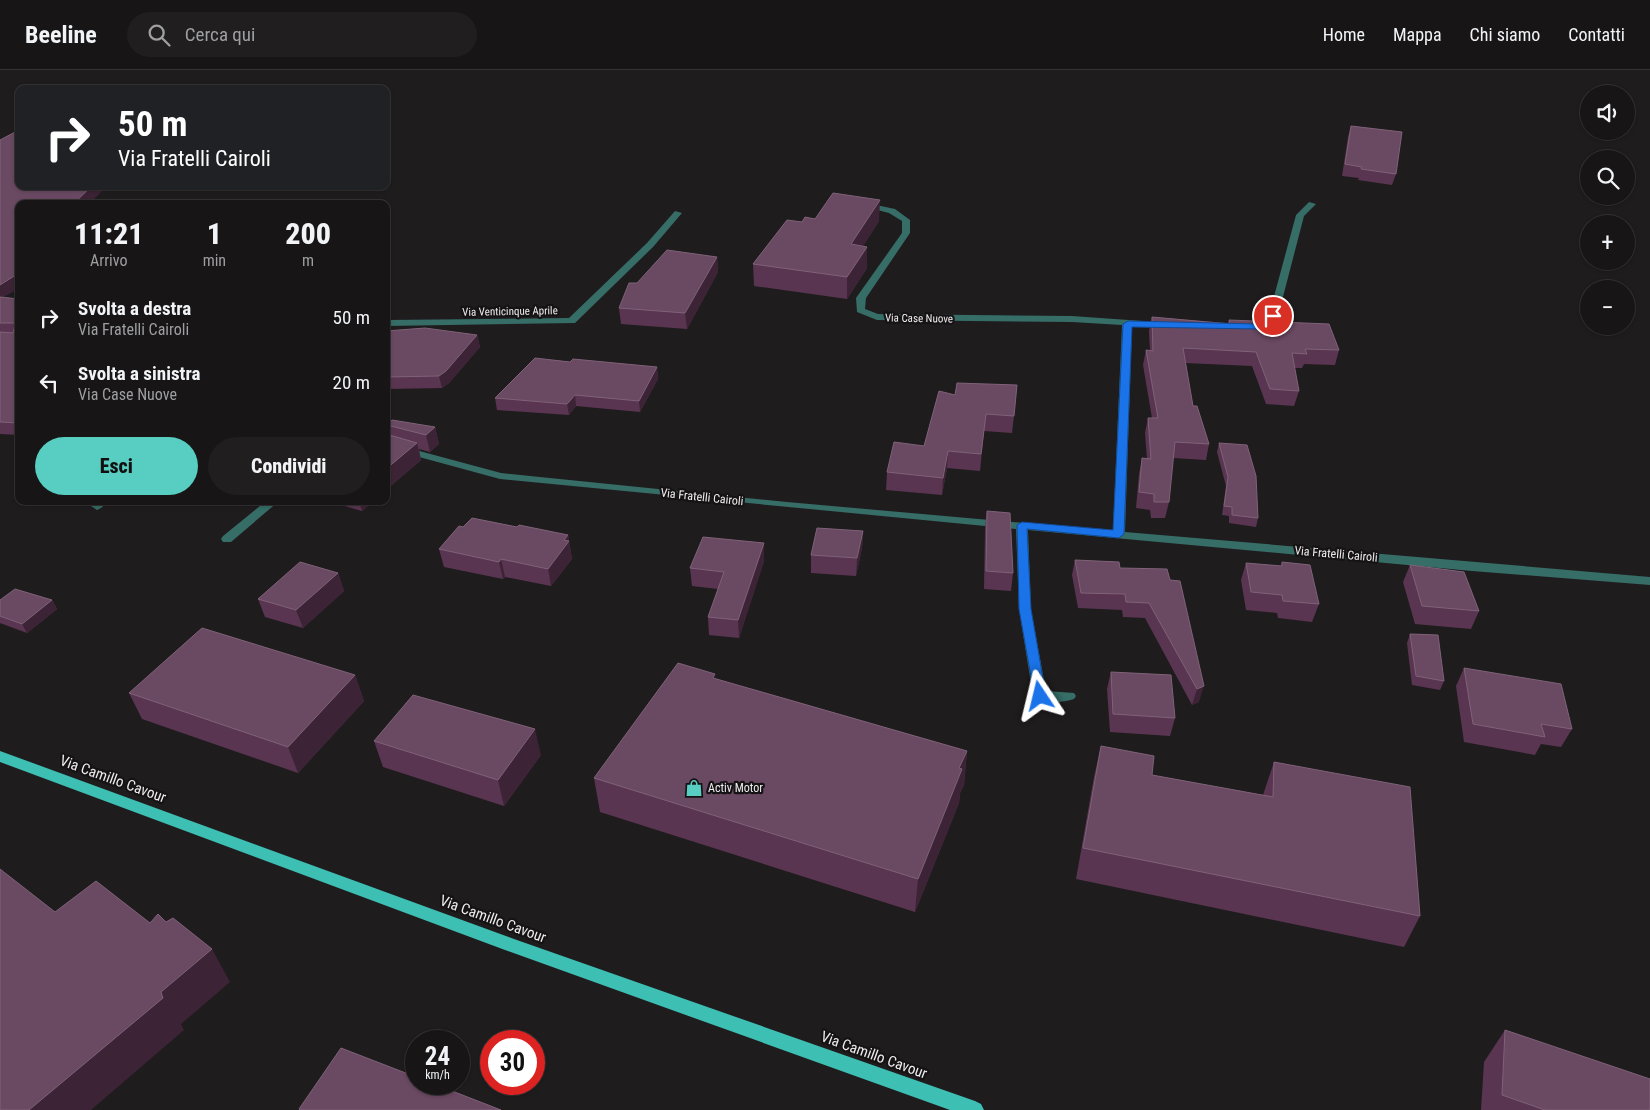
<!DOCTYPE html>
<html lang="it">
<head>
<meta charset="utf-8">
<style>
	:root { --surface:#171516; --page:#201e1f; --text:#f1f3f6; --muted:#9e9fa1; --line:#363435; --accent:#57cec1 }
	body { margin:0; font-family:"Roboto Condensed",sans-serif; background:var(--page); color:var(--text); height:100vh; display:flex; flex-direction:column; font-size:19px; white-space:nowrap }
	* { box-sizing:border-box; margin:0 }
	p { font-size:16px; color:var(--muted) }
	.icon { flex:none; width:28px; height:28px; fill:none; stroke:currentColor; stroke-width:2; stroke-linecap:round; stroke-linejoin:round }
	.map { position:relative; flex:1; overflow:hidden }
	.panel { position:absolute; left:15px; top:130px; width:375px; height:305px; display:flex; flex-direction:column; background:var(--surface); border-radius:10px; box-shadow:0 1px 4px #0004,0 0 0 1px var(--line) }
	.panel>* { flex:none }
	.guide { position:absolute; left:15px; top:15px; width:375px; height:105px; border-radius:10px; box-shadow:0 1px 4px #0004,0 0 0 1px var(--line); background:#202124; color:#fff; overflow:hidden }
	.controls { position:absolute; left:1580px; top:15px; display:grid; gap:10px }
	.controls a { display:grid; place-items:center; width:55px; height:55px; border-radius:50%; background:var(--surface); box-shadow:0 1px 4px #0004,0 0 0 1px var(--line); font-size:25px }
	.speed { position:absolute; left:405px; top:960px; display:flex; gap:10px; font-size:25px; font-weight:700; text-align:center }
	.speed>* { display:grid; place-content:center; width:65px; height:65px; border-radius:50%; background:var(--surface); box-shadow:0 1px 4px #0004,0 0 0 1px var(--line); line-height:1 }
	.speed small { font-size:12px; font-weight:400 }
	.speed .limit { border:8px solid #d22; background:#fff; color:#111 }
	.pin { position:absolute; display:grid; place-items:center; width:42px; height:42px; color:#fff; margin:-21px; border:2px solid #fff; border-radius:50%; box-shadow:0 1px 5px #0007 }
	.me { position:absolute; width:55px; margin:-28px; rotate:350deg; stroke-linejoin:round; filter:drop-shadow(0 0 4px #0008) }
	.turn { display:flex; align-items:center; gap:18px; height:105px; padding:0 20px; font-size:22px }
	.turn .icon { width:65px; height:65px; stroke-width:2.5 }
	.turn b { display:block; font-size:35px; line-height:42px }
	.eta { display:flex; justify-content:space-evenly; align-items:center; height:85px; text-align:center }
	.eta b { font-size:30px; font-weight:800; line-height:35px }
	.cta { display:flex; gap:10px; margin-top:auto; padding:10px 20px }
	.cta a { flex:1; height:58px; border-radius:30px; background:var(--accent); color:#111; font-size:20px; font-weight:800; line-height:58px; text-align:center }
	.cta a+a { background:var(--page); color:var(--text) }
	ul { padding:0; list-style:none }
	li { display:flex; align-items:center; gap:15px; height:65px; padding:0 20px }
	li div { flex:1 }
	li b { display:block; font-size:19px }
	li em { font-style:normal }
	header { display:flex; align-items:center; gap:30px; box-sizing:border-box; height:70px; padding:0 25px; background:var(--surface); border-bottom:1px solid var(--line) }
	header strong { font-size:24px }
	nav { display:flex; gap:28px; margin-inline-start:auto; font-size:18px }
	.search { width:350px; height:45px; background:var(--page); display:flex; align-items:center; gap:12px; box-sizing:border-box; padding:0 18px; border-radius:28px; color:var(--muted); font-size:19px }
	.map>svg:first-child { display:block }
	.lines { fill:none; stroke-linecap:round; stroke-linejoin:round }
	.street { fill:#366d67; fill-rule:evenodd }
	.primary { fill:#3dbfb3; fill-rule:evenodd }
	.wall { fill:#5a3551 }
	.shaded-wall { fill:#3c2335 }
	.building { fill:#6a4962; stroke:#7f6278 }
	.route { fill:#1a73e8; stroke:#114b97 }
	.labels { text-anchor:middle; stroke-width:4.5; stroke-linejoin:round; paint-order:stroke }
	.far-street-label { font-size:11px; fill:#f0edef; stroke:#161315 }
	.street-label { font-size:12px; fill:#f0edef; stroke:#161315 }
	.poi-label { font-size:12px; fill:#f0edef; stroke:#161315; text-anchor:start }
	.near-street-label { font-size:15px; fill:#f0edef; stroke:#161315 }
</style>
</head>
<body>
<header>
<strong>Beeline</strong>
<div class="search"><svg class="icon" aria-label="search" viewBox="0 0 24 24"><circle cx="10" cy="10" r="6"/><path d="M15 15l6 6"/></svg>Cerca qui</div>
<nav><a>Home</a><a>Mappa</a><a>Chi siamo</a><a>Contatti</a></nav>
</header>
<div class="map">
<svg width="1650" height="1040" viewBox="0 0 1650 1040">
	<rect width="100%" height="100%" fill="#1f1c1e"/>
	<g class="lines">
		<g class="street">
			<path d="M862 132 895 139 910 150V163L866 228 865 239 878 244 1072 246 1171 253V257L1168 258 1132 256 1125 462 1650 507V515L1472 501 1028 460 1031 539 1046 621 1074 623 1076 626 1074 629C1063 633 1046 633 1035 629L1033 626 1019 539 1016 459 500 409 386 378V372L501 403 787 432 1113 461 1122 255 1072 252 877 250 857 242 856 228 902 163V151L889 143 862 136Z"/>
			<polygon points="1309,132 1316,134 1304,146 1278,246 1262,258 1250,259 1250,255 1256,254 1269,245 1296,145"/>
			<polygon points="675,141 682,143 653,177 575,253 386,256 386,250 569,248 647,173"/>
			<polygon points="96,431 109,431 101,438 97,440 91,436"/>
			<polygon points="266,431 279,431 231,472 223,472 221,469 223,466"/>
		</g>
		<polygon class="primary" points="0,681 514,869 975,1031 981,1034 984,1040 950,1040 505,880 0,692"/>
	</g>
	<g class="wall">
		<polygon points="1351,56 1396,104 1392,115 1358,110 1359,108 1342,106 1348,67"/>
		<polygon points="0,70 19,134 19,218 3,227 19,229 19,365 0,364"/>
		<polygon points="815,149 879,151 863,176 867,177 867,198 847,229 754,216 753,194"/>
		<polygon points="717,187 718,202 687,259 621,254 619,238 637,213"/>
		<polygon points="1152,247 1228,253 1229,250 1339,280 1335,295 1304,294 1302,298 1294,298 1299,321 1294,336 1266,334 1252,296 1185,293 1193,336 1209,374 1206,390 1173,388 1169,432 1165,448 1151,448 1150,440 1136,438 1139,404 1142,388 1147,389 1145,363 1148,348 1152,348 1143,295 1146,280 1150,281 1149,261"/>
		<polygon points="386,261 477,265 480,277 449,313 442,318 386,319"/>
		<polygon points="570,292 657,297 658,309 640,342 576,336 569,345 497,340 495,328"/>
		<polygon points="939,321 1014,346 1012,363 984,361 980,401 947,398 942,425 886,420 887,402 924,376"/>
		<polygon points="387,355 435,357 439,374 430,382 419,379 421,390 386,420 386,364 389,365"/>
		<polygon points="1219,373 1258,448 1256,457 1229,453 1229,446 1222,445 1226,416 1217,382"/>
		<polygon points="327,431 374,431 362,441"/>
		<polygon points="987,441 1013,503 1011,521 984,519 985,458"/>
		<polygon points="463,457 517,457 568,465 572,489 551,516 505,507 503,509 444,497 439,479"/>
		<polygon points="863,461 862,478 856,506 811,503 811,485"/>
		<polygon points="764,473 764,491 739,568 709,565 708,547 718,519 692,516 690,498"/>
		<polygon points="1075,490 1120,498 1170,510 1180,511 1199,632 1192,635 1145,548 1123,547 1122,540 1078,538 1072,505"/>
		<polygon points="1282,492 1319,534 1312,552 1278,548 1277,543 1246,540 1241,510 1246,493 1281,496"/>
		<polygon points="1410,495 1479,541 1471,559 1415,554 1403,512"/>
		<polygon points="338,503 344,521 303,558 265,547 258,529"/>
		<polygon points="0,530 52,530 57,539 27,563 0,553"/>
		<polygon points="1410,564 1444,611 1440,620 1412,615 1407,573"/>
		<polygon points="1464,598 1572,659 1561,677 1541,674 1535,685 1464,672 1456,616"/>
		<polygon points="1111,602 1175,648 1170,666 1110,662 1107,619"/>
		<polygon points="355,605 364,631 298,703 142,649 129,623"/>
		<polygon points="716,609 967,681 964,715 960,723 959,733 915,842 600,742 594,708"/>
		<polygon points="374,671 541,685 504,736 383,697"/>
		<polygon points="1101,676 1152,705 1263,725 1274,692 1420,846 1404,877 1076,809 1094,707"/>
		<polygon points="1505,960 1650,1040 1481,1040 1484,992"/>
	</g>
	<g class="shaded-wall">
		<polygon points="92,116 107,116 89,134 73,134"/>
		<polygon points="880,130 879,151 851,196 851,174"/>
		<polygon points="867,177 867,198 847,229 847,207"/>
		<polygon points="717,187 718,202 687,259 685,243"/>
		<polygon points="19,203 19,218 0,229 0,215"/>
		<polygon points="477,265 480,277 449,313 442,318 439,306"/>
		<polygon points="657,297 658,309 640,342 639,331"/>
		<polygon points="575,325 576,336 569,345 567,334"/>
		<polygon points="435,357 439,374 430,382 426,365"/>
		<polygon points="417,373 421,390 386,420 386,399"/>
		<polygon points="948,381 947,398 942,425 943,408"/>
		<polygon points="359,431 374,431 362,441"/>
		<polygon points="863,461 862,478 856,506 857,488"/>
		<polygon points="568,465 572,489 551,516 548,499 564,470"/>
		<polygon points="764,473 764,491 739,568 738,550"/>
		<polygon points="501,489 505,507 503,509 499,492"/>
		<polygon points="338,503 344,521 303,558 296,540"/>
		<polygon points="52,530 57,539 27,563 22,554"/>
		<polygon points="355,605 364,631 298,703 288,677"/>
		<polygon points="1204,616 1199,632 1192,635 1197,619"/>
		<polygon points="535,659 541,685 504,736 498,710"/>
		<polygon points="967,681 964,715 960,723 959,733 915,842 918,809 959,698"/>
		<polygon points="212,879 230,912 181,954 184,960 91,1040 29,1040 161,922"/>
	</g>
	<g class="building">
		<polygon points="1351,56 1402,62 1396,104 1361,99 1362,97 1345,94"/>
		<polygon points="19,60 19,116 92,116 73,134 19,134 19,195 16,197 19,197 19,203 0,215 0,70"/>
		<polygon points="833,123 880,130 851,174 867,177 847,207 753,194 787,150 802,152 805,147 815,149"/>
		<polygon points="667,180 717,187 685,243 619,238 629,213 637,213"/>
		<polygon points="0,227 19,229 19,265 17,266 19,266 19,353 0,352 0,262 13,263 15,255 14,253 0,253"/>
		<polygon points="1152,247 1230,254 1229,250 1329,254 1339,280 1305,279 1307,284 1292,283 1299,321 1270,319 1256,282 1183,278 1193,336 1197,336 1209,374 1175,372 1169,432 1154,432 1154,424 1139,422 1142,388 1151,389 1148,348 1158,348 1146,280 1153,281"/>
		<polygon points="425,258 477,265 446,301 439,306 386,307 386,261"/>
		<polygon points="535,288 570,292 573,289 657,297 639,331 575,325 567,334 495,328"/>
		<polygon points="957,313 1017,315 1014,346 986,344 981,384 948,381 943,408 887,402 894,372 924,376 939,321 955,325"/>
		<polygon points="392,350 435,357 426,365 387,355"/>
		<polygon points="386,364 417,373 386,399"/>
		<polygon points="1219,373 1247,375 1256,406 1258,448 1232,445 1232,437 1224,436 1228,407"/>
		<polygon points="987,441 1010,443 1013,503 986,501"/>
		<polygon points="472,448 517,457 519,455 568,465 564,470 569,471 548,499 501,489 499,492 439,479 459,456 463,457"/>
		<polygon points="817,458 863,461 857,488 811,485"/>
		<polygon points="703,467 764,473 738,550 708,547 724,502 690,498"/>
		<polygon points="1075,490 1119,492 1120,498 1167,499 1170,510 1180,511 1204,616 1197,619 1149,533 1126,532 1125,524 1081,523"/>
		<polygon points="300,492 338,503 296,540 258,529"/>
		<polygon points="1282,492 1310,495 1319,534 1283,531 1282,525 1251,522 1246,493 1282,496"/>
		<polygon points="1410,495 1464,502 1479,541 1422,536"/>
		<polygon points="15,519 52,530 22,554 0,546 0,530"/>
		<polygon points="202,558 355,605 288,677 129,623"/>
		<polygon points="1410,564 1438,565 1444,611 1416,606"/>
		<polygon points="678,593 715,604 713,608 967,681 959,698 962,699 918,809 594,708"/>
		<polygon points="1464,598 1561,614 1572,659 1541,654 1545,667 1473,654"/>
		<polygon points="1111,602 1171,605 1175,648 1113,644"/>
		<polygon points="413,625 535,659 498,710 374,671"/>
		<polygon points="1101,676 1154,686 1152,705 1273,727 1274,692 1410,717 1420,846 1083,778"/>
		<polygon points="0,799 55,842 96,811 150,853 158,844 166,852 173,848 212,879 161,922 163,928 29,1040 0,1040"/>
		<polygon points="1505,960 1650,1009 1650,1040 1545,1040 1502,1025"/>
		<polygon points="341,978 416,1007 416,1014 434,1014 501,1040 300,1040 299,1039"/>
	</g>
	<polygon class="route" points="1273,243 1277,246 1276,248 1259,259 1132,257 1124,464 1119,468 1027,459 1031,539 1046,626 1044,629 1035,629 1019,539 1017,455 1022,452 1113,460 1123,254 1128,251 1257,254"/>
	<defs>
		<g id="shop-bare" transform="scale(1.35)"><path d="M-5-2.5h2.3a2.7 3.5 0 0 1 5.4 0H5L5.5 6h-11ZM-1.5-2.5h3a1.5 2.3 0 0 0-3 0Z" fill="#57cec1" stroke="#161315" stroke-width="2.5" paint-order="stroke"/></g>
	</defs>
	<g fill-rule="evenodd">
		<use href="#shop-bare" x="694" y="718"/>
	</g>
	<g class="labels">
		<g class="far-street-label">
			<text transform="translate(510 241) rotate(-1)" y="4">Via Venticinque Aprile</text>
			<text transform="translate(919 248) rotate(1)" y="4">Via Case Nuove</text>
		</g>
		<g class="street-label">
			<text transform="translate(702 427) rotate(6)" y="4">Via Fratelli Cairoli</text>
			<text transform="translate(1336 484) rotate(5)" y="4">Via Fratelli Cairoli</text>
		</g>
		<g class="poi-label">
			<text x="708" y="722">Activ Motor</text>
		</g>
		<g class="near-street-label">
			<text transform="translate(113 709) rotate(20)" y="5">Via Camillo Cavour</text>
			<text transform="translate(493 849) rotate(20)" y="5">Via Camillo Cavour</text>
			<text transform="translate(874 985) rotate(20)" y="5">Via Camillo Cavour</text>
		</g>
	</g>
</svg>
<div class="controls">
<a><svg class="icon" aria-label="sound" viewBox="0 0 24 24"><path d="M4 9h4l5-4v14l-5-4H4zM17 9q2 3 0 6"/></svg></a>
<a><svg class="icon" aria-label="search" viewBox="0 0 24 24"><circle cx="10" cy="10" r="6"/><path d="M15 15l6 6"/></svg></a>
<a>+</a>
<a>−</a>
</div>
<div class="speed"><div>24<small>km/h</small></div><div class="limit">30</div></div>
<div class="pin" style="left:1273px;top:246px;background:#d93025"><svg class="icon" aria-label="arrive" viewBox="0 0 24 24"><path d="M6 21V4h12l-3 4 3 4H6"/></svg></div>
<svg class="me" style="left:1040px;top:626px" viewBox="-20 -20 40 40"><path d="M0-17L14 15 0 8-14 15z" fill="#1a73e8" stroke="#fff" stroke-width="4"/></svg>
<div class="guide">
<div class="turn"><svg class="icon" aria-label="right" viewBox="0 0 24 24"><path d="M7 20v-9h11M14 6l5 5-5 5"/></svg><div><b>50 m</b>Via Fratelli Cairoli</div></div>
</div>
<section class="panel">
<div class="eta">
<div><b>11:21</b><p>Arrivo</p></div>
<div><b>1</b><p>min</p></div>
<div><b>200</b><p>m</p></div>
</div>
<ul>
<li><svg class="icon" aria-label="right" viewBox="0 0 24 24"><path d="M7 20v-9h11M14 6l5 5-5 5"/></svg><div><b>Svolta a destra</b><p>Via Fratelli Cairoli</p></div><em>50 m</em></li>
<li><svg class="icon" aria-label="left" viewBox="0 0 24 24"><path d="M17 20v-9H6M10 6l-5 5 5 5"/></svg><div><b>Svolta a sinistra</b><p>Via Case Nuove</p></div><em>20 m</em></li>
</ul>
<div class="cta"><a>Esci</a><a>Condividi</a></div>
</section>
</div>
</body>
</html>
